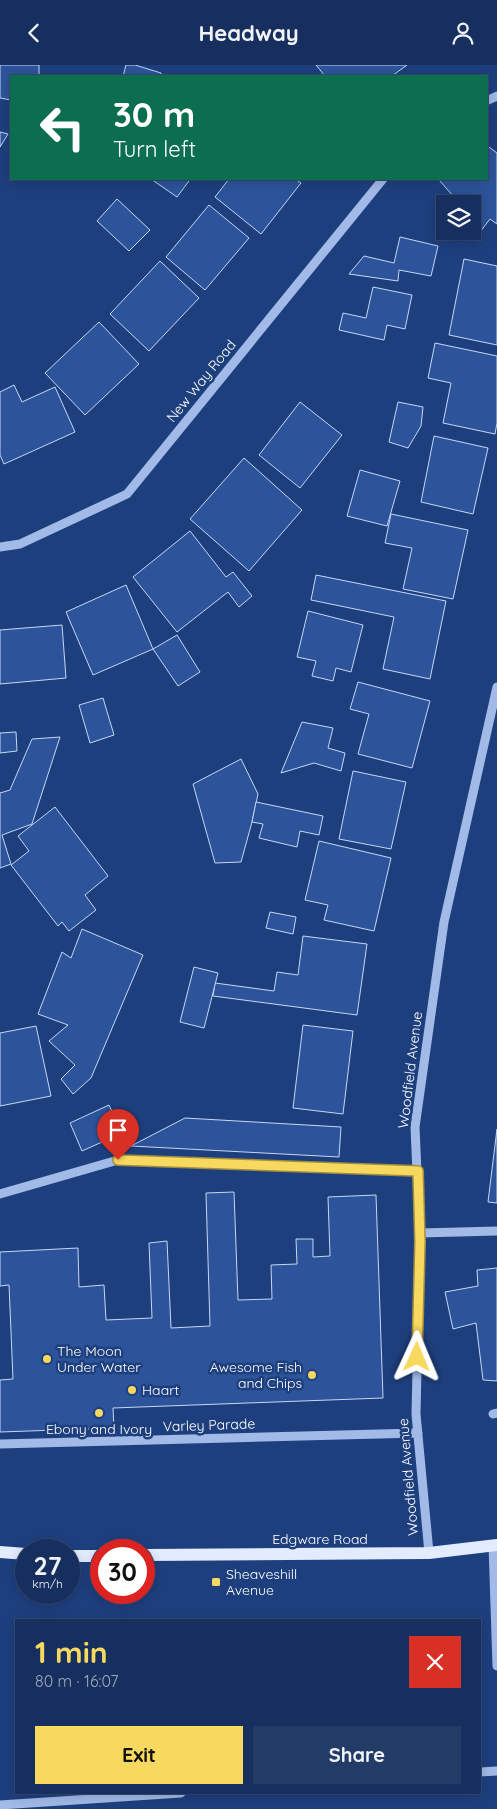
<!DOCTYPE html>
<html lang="en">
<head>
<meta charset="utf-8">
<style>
	:root { --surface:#162f5e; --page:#233b67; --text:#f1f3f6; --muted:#9ea9bc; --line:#354a73; --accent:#f7d960 }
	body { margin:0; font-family:Quicksand,sans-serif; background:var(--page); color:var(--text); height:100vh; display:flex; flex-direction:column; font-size:19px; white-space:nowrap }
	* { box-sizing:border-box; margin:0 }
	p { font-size:16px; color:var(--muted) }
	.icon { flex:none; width:28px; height:28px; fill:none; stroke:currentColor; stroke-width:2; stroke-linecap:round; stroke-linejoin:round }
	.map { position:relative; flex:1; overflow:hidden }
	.panel { position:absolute; left:15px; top:1554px; width:466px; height:175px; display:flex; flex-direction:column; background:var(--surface); border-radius:0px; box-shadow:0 2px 12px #0003,0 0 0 1px var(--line) }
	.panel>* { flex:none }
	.hud { position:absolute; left:10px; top:10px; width:478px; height:105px; border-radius:0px; box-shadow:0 2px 12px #0003,0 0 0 1px var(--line); background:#0b6e4f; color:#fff; overflow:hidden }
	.tools { position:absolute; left:436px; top:130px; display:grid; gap:10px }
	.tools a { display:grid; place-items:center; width:45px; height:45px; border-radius:0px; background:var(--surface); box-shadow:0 2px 12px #0003,0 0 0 1px var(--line); font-size:25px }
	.speed { position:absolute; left:15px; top:1474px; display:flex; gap:10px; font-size:25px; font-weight:700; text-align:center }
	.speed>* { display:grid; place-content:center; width:65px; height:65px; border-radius:50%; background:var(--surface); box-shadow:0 2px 12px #0003,0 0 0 1px var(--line); line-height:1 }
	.speed small { font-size:12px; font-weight:400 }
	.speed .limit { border:8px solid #d22; background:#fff; color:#111 }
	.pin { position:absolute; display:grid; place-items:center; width:42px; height:42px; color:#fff; margin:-51px -21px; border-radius:50% 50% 50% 0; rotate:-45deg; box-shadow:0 0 5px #0007 }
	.pin .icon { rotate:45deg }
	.me { position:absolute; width:55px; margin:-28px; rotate:1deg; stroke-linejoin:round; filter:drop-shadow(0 0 4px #0008) }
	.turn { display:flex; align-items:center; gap:18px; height:105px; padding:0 20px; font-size:22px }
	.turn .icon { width:65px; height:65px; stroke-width:2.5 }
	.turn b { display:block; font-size:35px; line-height:42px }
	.round { display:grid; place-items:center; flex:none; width:52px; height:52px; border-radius:0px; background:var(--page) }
	.head { display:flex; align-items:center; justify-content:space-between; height:85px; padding:0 20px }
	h1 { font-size:30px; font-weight:800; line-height:38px; color:var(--accent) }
	.action { display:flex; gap:10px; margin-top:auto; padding:10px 20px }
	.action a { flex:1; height:58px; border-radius:0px; background:var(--accent); color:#111; font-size:20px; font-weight:800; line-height:58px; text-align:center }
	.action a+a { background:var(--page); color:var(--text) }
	header { display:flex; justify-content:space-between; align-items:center; height:65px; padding:0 20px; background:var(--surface); font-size:22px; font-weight:800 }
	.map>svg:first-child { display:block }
	.building { fill:#2d549b; stroke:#c5d7f6 }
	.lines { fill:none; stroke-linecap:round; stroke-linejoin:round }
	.minor { stroke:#a1bae8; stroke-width:9 }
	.major { stroke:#e3ebfe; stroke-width:12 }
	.route-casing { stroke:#a18d3e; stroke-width:12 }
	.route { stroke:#f7d960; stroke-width:9 }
	.poi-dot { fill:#f7d960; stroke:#1e3f7e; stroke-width:2 }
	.labels { text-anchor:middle; stroke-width:5; stroke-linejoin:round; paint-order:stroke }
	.street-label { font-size:14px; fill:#fff; stroke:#1e3f7e }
	.poi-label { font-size:14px; fill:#fff; stroke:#1e3f7e; text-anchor:start }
</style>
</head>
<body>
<header><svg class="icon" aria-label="back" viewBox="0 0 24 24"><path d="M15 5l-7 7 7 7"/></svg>Headway<svg class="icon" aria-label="person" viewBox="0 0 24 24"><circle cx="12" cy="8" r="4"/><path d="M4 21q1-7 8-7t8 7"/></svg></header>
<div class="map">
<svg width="497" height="1744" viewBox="0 0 497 1744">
	<rect width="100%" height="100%" fill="#1e3f7e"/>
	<g class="building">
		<polygon points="0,0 39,0 39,11 11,11 11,35 0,33"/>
		<polygon points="126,0 135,0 161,8 160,11 123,11"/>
		<polygon points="316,0 407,0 392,11 325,11"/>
		<polygon points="0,67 8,69 0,82"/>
		<polygon points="489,82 497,88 497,159 490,154 480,167 472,162 472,139 466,139 454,132 439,115 486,114 486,83"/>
		<polygon points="151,114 185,114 189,116 177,132"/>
		<polygon points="229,114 295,114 301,118 261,169 215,132"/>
		<polygon points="117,134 150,165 129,186 97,156"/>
		<polygon points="209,140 249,173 205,225 166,192"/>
		<polygon points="400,172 438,181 431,211 399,205 398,216 349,209 364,191 394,198"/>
		<polygon points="464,194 497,201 497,280 449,270"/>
		<polygon points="160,196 199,233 149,286 110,249"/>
		<polygon points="373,222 412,230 405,264 387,260 384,275 339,265 343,248 366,253"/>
		<polygon points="99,257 139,299 85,350 45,308"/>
		<polygon points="435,278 497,291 497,358 495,369 443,358 451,318 428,313"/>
		<polygon points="14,320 22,337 55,322 75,367 4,399 0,390 0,327"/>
		<polygon points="300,337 342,370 300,423 259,390"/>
		<polygon points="398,337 423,342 421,361 408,383 389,377"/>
		<polygon points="434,371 488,383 473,449 421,437"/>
		<polygon points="244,393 302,445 249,506 190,454"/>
		<polygon points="360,405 400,416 387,461 347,451"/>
		<polygon points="391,449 468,465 453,534 403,524 412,483 385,478"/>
		<polygon points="190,466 226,512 233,507 252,531 239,542 228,527 177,567 133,512"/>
		<polygon points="316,510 446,536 430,614 383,604 394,552 311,535"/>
		<polygon points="126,520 153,584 93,610 66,547"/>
		<polygon points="308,546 363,560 351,607 336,603 333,616 312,611 316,596 297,592"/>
		<polygon points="62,560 66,613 0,619 0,565"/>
		<polygon points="177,570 200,607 178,621 153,584"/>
		<polygon points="358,617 430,636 412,703 358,689 369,649 350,644"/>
		<polygon points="103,633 114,670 90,678 79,640"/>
		<polygon points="302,657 333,663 328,683 345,688 341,706 314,698 281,708"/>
		<polygon points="16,667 17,686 0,688 0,668"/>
		<polygon points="60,672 32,759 2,770 11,799 0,803 0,728 10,725 32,674"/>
		<polygon points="241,694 258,729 252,757 241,797 215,798 193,719"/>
		<polygon points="353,706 406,717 391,784 339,774"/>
		<polygon points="256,737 323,751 319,770 300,766 297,782 259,773 263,759 252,757"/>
		<polygon points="55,742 108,811 85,830 96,845 69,866 62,857 58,861 11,800 29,786 18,771"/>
		<polygon points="319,776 391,793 374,866 324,855 328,840 305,835"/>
		<polygon points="270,847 296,852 293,869 266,863"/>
		<polygon points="82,864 143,890 91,1013 73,1029 61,1014 75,1000 49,976 68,960 38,949 62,887 71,893"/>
		<polygon points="303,871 367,879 357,950 213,931 215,918 274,926 277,907 298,910"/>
		<polygon points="194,902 218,908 204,963 180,957"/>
		<polygon points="303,960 353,966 343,1049 293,1043"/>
		<polygon points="36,961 51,1031 0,1041 0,968"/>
		<polygon points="109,1040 122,1068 82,1086 70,1058"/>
		<polygon points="185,1053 341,1062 339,1092 131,1081"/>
		<polygon points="497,1064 497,1138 488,1137"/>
		<polygon points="234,1127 238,1235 272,1234 271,1200 297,1199 296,1174 313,1174 313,1192 330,1191 328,1132 376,1130 383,1333 113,1343 114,1363 0,1367 0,1315 13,1314 9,1220 0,1221 0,1187 78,1183 79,1222 104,1220 106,1255 152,1253 149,1178 167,1176 171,1263 210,1261 206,1128"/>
		<polygon points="497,1203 497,1316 483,1315 476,1258 453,1264 445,1227 478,1221 477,1205"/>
	</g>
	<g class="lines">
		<g class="minor">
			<polyline points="486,36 497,31"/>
			<polyline points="0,482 20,479 127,429 383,114"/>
			<polyline points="0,1129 118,1095 418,1106"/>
			<polyline points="420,1168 497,1166"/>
			<polyline points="493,1349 497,1348"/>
			<polyline points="0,1379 418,1368"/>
			<polyline points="493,1480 497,1601"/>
			<polyline points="429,1488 416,1349 420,1177 415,1062 444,857 497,622"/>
			<polyline points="480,1707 497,1706"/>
			<polyline points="0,1740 181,1728"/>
		</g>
		<g class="major">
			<polyline points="0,1487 26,1489"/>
			<polyline points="144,1490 429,1488 497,1480"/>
			<polyline points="69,1491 101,1491"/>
		</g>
	</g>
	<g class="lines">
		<g class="route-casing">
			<polyline id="route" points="118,1095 418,1106 420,1177 417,1292"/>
		</g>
		<use href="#route" class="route"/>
	</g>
	<g class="poi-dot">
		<circle cx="47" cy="1294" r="5"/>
		<circle cx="312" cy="1310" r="5"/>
		<circle cx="132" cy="1325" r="5"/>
		<circle cx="99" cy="1348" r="5"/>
		<rect x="211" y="1512" width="10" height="10" rx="2.5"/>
	</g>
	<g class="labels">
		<g class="street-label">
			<text transform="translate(201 316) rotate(-51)" y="5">New Way Road</text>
			<text transform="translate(410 1005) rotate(-83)" y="5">Woodfield Avenue</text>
			<text transform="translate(209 1360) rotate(-2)" y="5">Varley Parade</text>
			<text transform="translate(408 1412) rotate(-95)" y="5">Woodfield Avenue</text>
			<text x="320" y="1479">Edgware Road</text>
		</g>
		<g class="poi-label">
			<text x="57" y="1291">The Moon<tspan x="57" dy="16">Under Water</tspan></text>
			<text x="302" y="1307" text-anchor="end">Awesome Fish<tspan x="302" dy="16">and Chips</tspan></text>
			<text x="142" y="1330">Haart</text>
			<text x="99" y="1369" text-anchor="middle">Ebony and Ivory</text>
			<text x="226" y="1514">Sheaveshill<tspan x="226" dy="16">Avenue</tspan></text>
		</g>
	</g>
</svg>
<div class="tools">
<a><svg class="icon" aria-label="layers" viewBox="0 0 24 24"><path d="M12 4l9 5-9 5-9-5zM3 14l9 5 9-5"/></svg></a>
</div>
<div class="speed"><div>27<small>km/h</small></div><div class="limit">30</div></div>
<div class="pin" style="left:118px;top:1095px;background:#d93025"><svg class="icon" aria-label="arrive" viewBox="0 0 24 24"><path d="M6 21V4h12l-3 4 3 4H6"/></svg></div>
<svg class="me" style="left:417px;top:1292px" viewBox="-20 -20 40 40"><path d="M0-17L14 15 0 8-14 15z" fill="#f7d960" stroke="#fff" stroke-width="4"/></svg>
<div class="hud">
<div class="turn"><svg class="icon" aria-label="left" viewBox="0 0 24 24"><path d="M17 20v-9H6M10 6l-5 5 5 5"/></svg><div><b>30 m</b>Turn left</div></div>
</div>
<section class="panel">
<div class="head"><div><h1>1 min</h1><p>80 m · 16:07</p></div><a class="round" style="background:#d93025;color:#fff"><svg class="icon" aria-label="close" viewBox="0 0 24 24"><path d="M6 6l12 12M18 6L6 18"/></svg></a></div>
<div class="action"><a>Exit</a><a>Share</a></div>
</section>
</div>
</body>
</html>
